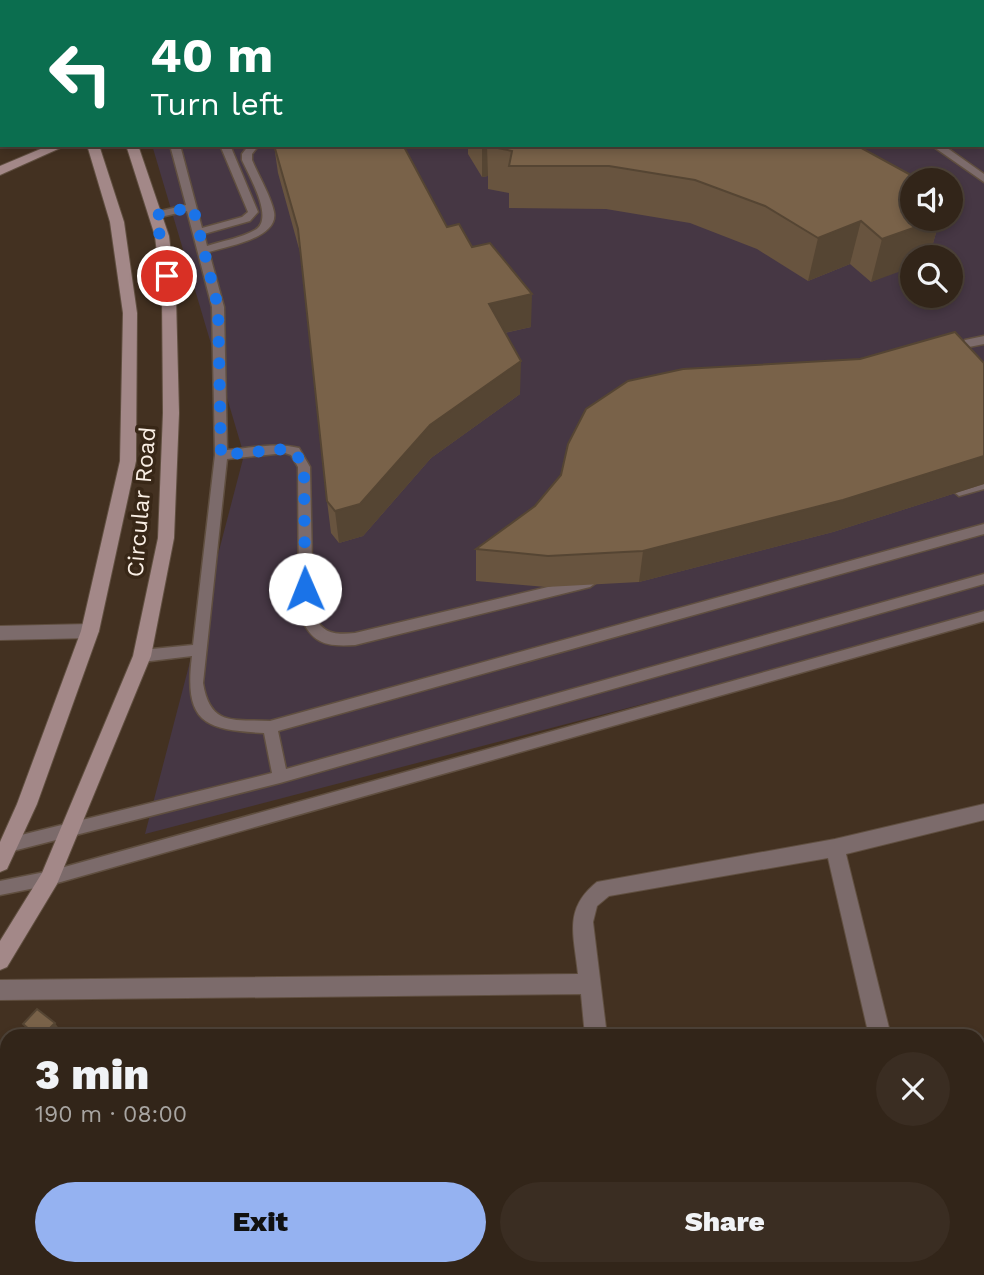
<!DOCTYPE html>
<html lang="en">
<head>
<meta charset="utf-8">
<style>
	:root { --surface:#322519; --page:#3a2d22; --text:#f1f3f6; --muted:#a8a5a2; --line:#4d4238; --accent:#95b2f1 }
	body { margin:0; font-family:"Work Sans",sans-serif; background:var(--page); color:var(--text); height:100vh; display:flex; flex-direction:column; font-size:26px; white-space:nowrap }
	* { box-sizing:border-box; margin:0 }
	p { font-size:23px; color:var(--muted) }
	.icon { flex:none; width:38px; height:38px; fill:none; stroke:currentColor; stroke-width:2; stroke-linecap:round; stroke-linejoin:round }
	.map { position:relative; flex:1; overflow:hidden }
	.panel { position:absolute; left:0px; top:1029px; width:985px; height:247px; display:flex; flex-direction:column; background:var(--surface); border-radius:21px 21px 0 0; box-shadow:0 4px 10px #0003,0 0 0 2px var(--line) }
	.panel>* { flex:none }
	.top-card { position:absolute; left:0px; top:0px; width:985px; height:147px; box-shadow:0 4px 10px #0003,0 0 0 2px var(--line); background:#0b6e4f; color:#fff; overflow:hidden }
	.fabs { position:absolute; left:900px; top:168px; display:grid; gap:14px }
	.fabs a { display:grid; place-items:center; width:63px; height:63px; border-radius:50%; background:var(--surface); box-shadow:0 4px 10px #0003,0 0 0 2px var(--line); font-size:35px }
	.pin { position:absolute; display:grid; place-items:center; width:60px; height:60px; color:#fff; margin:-30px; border:4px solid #fff; border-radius:50%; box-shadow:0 2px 7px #0007 }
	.me { position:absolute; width:77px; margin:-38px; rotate:359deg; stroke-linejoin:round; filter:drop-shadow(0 0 5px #0008) }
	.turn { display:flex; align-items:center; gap:24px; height:147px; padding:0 35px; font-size:32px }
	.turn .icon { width:91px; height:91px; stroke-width:2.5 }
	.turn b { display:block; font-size:49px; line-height:60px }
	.round { display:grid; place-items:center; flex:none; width:74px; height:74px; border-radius:37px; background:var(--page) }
	.overview { display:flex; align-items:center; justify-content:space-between; height:119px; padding:0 35px }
	h1 { font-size:42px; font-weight:800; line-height:52px }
	.button { display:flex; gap:14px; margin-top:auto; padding:14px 35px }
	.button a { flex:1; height:80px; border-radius:42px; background:var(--accent); color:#111; font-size:28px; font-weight:800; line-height:80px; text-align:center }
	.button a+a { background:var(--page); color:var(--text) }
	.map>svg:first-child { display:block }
	.medical { fill:#463744; fill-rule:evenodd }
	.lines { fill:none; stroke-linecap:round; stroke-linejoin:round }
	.lane-casing { stroke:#604f40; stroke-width:3 }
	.street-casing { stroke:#604f40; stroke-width:2 }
	.secondary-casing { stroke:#604f40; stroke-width:2 }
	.lane { fill:#7c6b6b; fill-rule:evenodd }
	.street { fill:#7c6b6b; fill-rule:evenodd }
	.secondary { fill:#a38888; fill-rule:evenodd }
	.wall { fill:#68543f }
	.shaded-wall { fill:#554533 }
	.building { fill:#796249; stroke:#554533; stroke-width:2 }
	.route { stroke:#1a73e8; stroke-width:12; stroke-dasharray:0 21.6 }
	.labels { text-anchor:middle; stroke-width:7; stroke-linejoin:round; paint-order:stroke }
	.street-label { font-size:23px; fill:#faefe5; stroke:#382717 }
</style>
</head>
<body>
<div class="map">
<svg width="984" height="1275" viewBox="0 0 984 1275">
	<rect width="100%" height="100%" fill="#433121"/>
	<path class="medical" d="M90 0H984V615L145 834 244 455 152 145H984V2ZM912 180H950V219H912ZM912 257H950V296H912Z"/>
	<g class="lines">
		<g class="lane-casing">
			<g id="lane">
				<polygon points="434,0 453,0 433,2"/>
				<polygon points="669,0 690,0 691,2 670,2"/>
				<path d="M170 145H180L202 228 242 217 248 212 220 145H230L258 212 250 221 204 234 207 246C222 241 241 238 255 230 275 219 249 176 242 160V154L249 145H259L252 154V160C258 175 271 196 274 212 279 238 228 246 209 252L224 307 227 450C251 448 276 442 299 448L310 467 313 613C322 634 334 635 355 633L590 577 597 582 590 587 355 645C324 647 311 643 299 613L298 467 291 455 285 453 227 459 203 683C210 727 234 719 270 721L984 524V534L278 731 286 769 984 574V584L280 783 9 852 3 850 1 845 3 840 9 838 272 773 264 733C203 730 184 722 192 656L142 662 137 660 135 656 137 652 142 650 193 645 215 455 212 307 187 211 156 218 151 215 152 213 186 205Z"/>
				<polygon points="931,145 943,145 984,174 984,182"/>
				<polygon points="984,336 984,344 969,347 963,343 965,340"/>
				<polygon points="984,479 984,489 959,496 953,491 954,488"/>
				<polygon points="984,611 984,621 50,885 0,895 0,881 50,871"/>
			</g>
		</g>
		<g class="street-casing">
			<g id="street">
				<polygon points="0,16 2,16 0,23"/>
				<polygon points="90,624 96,626 99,631 96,636 90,638 0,640 0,626"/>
				<path d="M984 804V820L846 854 891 1036H869L828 858 609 896 597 906 593 922 607 1036H585L581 994 0 1000V980L578 974C574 935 563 909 597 882L835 839Z"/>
				<rect x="319" y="1269" width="24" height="6"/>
				<polygon points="610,1269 634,1269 635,1275 611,1275"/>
				<polygon points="923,1269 947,1269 948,1275 924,1275"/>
			</g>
		</g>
		<g class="secondary-casing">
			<g id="secondary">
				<polygon points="22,0 34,0 34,2 23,2"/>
				<polygon points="54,0 66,0 66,2 55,2"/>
				<polygon points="50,145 67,145 0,175 0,166"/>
				<polygon points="87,145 99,145 124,222 137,313 136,461 99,631 37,804 7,869 0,872 0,842 17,804 81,631 120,461 123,313 110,222"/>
				<polygon points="126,145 138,145 169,236 176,298 179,413 174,538 151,656 57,884 7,967 0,970 0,941 42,873 133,656 158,538 163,413 162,298 155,236"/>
			</g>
		</g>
		<use href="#lane" class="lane"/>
		<use href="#street" class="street"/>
		<use href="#secondary" class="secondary"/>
	</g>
	<g class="wall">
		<polygon points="274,145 403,145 447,227 472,247 531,327 505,333 520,394 431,458 363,536 339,543 331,533 327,501 301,256 278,173"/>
		<polygon points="468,145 856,145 912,219 940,219 929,257 871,282 850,264 808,281 757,249 690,223 606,209 509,208 509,193 488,189 488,176 482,177 468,154"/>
		<polygon points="984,363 984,484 833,532 639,582 546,587 476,581 476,549"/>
		<polygon points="23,1024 60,1030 53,1036 34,1036 28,1031"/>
	</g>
	<g class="shaded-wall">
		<polygon points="482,145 491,145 487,146 488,176 482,177"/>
		<polygon points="940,219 929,257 912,257 912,267 871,282 882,239"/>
		<polygon points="861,221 850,264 808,281 818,238"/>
		<polygon points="532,294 531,327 489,336 489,304"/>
		<polygon points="521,361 520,394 431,458 363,536 339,543 335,511 430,425"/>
		<polygon points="984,456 984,484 833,532 639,582 643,551"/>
		<polygon points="55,1023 60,1030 53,1036 42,1036"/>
	</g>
	<g class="building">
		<polygon points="274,145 403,145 447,227 459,224 472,247 490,243 532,294 489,304 521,361 430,425 360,504 335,511 327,501 298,229"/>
		<polygon points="488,145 856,145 920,180 912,180 912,219 939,219 882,239 861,221 818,238 765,206 695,180 609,166 509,166 512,151 487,146"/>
		<polygon points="955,332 984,363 984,456 843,500 643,551 548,556 476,549 535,506 561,475 568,444 586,409 628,381 683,369 860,359"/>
		<polygon points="37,1009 55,1023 42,1036 37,1036 23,1024"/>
	</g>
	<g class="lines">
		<polyline class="route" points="167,276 156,215 193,207 218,307 221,455 285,449 295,452 304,467 305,589"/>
	</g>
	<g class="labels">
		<g class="street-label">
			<text transform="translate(141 502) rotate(-85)" y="8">Circular Road</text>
		</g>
	</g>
</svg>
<div class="fabs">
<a><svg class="icon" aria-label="sound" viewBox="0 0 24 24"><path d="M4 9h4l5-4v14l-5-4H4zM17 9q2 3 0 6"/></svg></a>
<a><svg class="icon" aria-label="search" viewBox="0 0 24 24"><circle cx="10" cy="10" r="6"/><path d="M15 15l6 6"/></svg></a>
</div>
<div class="pin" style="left:167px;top:276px;background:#d93025"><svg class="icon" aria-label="arrive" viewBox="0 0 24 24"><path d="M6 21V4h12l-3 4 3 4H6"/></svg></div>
<svg class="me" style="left:305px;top:589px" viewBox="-20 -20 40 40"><circle r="19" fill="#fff"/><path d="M0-13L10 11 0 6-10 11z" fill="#1a73e8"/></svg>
<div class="top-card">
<div class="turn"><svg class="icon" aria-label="left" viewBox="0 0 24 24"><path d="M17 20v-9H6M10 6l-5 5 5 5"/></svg><div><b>40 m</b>Turn left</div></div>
</div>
<section class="panel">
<div class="overview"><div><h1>3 min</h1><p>190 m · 08:00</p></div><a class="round"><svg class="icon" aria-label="close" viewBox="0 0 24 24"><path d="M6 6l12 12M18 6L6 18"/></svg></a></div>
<div class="button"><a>Exit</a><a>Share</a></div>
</section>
</div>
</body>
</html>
